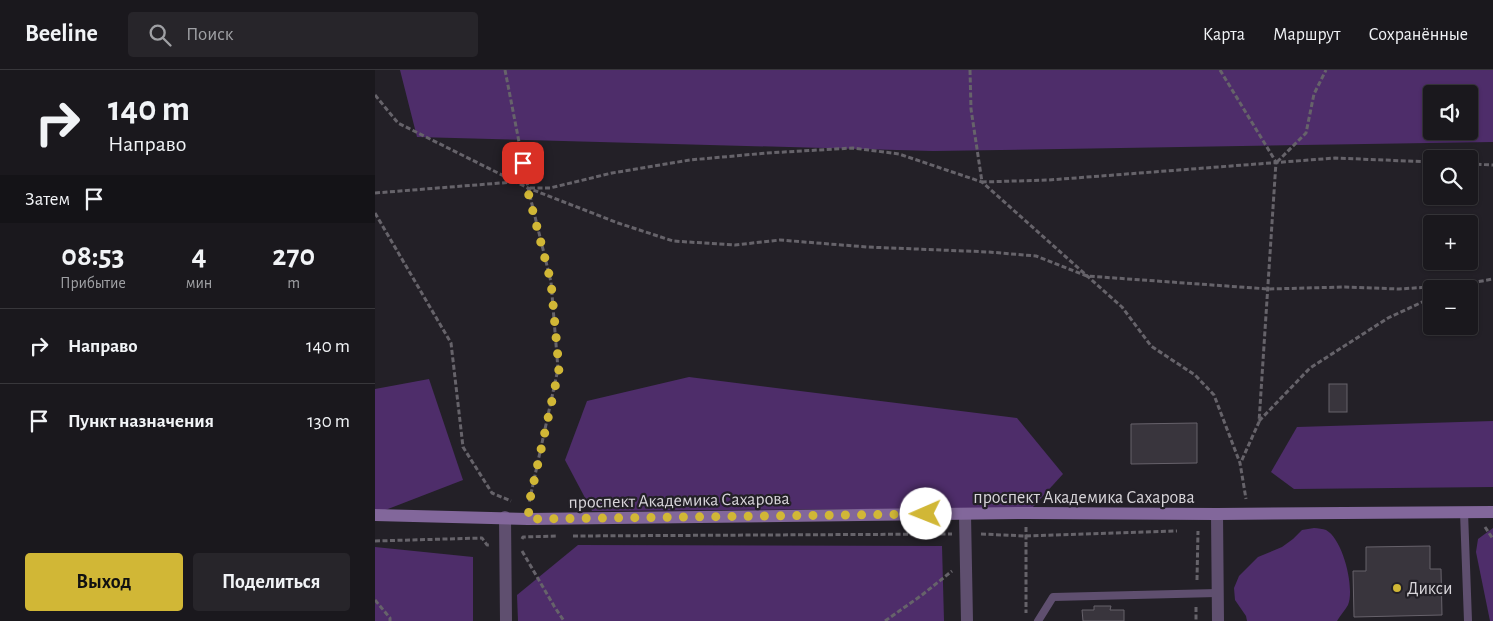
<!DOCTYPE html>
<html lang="ru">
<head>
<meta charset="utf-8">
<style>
	:root { --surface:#1a181d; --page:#27252a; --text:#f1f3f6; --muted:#9fa0a4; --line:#38373b; --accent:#d1b736 }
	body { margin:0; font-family:"Alegreya Sans",sans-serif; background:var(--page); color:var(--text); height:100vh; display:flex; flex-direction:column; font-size:19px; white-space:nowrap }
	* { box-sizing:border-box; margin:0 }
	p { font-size:16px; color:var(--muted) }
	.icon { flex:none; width:28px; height:28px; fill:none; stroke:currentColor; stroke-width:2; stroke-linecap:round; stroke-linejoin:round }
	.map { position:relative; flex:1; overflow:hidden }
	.details { display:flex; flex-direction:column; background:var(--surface); width:375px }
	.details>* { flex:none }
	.guide { background:#1a181d; color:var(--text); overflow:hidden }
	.controls { position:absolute; left:1048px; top:15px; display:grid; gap:10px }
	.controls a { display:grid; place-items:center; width:55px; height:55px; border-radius:5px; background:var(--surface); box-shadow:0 1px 4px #0004,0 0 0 1px var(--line); font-size:25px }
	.pin { position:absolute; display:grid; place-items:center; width:42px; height:42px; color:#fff; margin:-21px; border-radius:10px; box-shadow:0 2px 8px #0006 }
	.me { position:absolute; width:55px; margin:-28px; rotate:269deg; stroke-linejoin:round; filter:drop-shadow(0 0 4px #0008) }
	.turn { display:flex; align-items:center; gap:18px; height:105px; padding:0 25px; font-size:22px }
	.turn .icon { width:65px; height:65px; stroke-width:2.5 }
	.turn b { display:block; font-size:35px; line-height:42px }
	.then { display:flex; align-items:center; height:48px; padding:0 25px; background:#0003; gap:10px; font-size:19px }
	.eta { display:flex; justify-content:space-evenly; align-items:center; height:85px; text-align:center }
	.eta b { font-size:30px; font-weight:700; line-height:35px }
	.primary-button { display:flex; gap:10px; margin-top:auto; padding:10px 25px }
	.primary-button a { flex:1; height:58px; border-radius:5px; background:var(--accent); color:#111; font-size:20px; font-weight:700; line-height:58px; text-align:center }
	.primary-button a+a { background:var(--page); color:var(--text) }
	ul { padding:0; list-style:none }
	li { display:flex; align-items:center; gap:15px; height:75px; padding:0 25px; border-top:1px solid var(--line) }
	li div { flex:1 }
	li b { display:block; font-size:19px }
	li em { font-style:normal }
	header { display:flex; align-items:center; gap:30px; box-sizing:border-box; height:70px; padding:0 25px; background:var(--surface); border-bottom:1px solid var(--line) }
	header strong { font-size:24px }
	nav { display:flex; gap:28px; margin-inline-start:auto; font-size:18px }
	.search { width:350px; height:45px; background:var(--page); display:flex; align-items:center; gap:12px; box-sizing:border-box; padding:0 18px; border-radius:5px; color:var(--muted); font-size:19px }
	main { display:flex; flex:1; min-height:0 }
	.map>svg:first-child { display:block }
	.green { fill:#4e2d6a; fill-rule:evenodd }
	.building { fill:#39353d; stroke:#67626b }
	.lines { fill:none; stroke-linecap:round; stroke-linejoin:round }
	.path { stroke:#66636a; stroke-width:3; stroke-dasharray:5 2.5; stroke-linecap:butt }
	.lane { stroke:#5f4f6f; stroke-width:8 }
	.street { stroke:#5f4f6f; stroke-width:12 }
	.secondary { stroke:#82679b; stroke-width:12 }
	.route { stroke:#d1b736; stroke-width:9; stroke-dasharray:0 16.2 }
	.poi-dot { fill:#d1b736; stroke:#232027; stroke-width:2 }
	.labels { text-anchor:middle; stroke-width:4.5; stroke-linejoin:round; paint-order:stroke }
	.street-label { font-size:18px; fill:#d8d5da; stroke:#232027 }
	.poi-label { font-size:18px; fill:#d8d5da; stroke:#232027; text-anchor:start }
</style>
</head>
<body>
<header>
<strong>Beeline</strong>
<div class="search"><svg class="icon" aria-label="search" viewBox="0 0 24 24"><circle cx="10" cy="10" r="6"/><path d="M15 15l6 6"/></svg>Поиск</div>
<nav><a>Карта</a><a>Маршрут</a><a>Сохранённые</a></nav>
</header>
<main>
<section class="details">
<div class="guide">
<div class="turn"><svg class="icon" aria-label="right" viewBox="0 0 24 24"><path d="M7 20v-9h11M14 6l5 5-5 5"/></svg><div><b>140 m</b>Направо</div></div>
<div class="then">Затем<svg class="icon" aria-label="arrive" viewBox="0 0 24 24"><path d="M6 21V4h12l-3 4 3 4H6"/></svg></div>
</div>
<div class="eta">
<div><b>08:53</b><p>Прибытие</p></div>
<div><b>4</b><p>мин</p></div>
<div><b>270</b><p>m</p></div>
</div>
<ul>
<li><svg class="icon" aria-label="right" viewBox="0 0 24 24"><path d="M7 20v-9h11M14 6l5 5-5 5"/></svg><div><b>Направо</b></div><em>140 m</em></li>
<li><svg class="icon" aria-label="arrive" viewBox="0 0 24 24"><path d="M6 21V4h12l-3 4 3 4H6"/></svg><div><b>Пункт назначения</b></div><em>130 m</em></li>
</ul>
<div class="primary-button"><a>Выход</a><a>Поделиться</a></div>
</section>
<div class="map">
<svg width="1118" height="551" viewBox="0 0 1118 551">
	<rect width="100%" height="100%" fill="#232027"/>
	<g class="green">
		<path d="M25 0H1118V72L558 81 42 67ZM1056 24H1094V61H1056Z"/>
		<polygon points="314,307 642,348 688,404 657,438 217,441 190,390 212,331"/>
		<polygon points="54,309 88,410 0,444 0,319"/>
		<polygon points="1118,351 1118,417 919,419 896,402 922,357"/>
		<path d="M939 458C943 458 948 459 951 460 968 469 980 518 973 535 970 540 965 546 962 551H872L871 546 860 530 859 518 864 506 883 487 907 477 918 469 927 460Z"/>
		<polygon points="1118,458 1118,551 1115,551 1101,482 1103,469"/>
		<polygon points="203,475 567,476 569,551 143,551 142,525"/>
		<polygon points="0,477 98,487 98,551 0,551"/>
	</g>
	<g class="building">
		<rect x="954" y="314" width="18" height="28"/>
		<polygon points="822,353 822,393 756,394 756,354"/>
		<polygon points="1055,476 1055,499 1066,499 1067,545 979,547 978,501 991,501 991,477"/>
		<polygon points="719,536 736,536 735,540 749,540 749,551 708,551 707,540 719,540"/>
	</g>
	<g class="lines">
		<g class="path">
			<polyline points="130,0 153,118 176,212 183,299 154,433"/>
			<polyline points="595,0 596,39 607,112 674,110 960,88 1056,92"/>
			<polyline points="845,0 901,92 884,352 866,392"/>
			<polyline points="0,25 23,53 153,118 243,153 298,171 360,175 405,170 492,177 614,182 661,186 712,206 893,219 970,217 1024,219 1085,215 1118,209"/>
			<polyline points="902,92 931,63 939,24 951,0"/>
			<polyline points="1094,94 1118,95"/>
			<polyline points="155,118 175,118 237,103 315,90 392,83 478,78 524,84 607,112 747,237 776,276 820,305 839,325 865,393 871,429"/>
			<polyline points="0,123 151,111"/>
			<polyline points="0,143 76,273 88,377 117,423 136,431"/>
			<polyline points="1076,219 1082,216"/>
			<polyline points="884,351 935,298 1013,248 1056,228"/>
			<polyline points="651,457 651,543"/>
			<polyline points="1110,457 1118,469"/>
			<polyline points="606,464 651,466 802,461"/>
			<polyline points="198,466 577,464"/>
			<polyline points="147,469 148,467 182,466"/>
			<polyline points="0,471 107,468 112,475 116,475"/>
			<polyline points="147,481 179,536 189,551"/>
			<polyline points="822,510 823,461"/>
			<polyline points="0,530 15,548 15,551"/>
			<polyline points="821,537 821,551"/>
			<polyline points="510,551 547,525 577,501"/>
		</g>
		<g class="lane">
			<polyline points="1089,442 1093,551"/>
			<polyline points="663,551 678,527 842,523"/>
		</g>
		<g class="street">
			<polyline points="590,444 592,551"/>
			<polyline points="842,444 843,551"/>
			<polyline points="130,447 131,551"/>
		</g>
		<polyline class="secondary" points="0,445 153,449 651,443 842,444 1118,442"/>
	</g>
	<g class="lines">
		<polyline class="route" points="148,93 152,118 176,212 184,299 155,429 153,449 551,444"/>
	</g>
	<circle class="poi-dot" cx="1022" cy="518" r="5"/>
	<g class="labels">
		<g class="street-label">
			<text x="709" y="433">проспект Академика Сахарова</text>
			<text transform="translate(304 430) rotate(-1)" y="6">проспект Академика Сахарова</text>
		</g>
		<g class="poi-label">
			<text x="1032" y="524">Дикси</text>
		</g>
	</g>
</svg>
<div class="controls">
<a><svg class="icon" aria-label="sound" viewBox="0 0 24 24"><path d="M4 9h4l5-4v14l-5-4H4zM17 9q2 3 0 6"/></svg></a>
<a><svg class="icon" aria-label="search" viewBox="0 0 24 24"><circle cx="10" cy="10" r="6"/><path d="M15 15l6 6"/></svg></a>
<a>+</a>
<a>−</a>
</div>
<div class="pin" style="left:148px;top:93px;background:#d93025"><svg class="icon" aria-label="arrive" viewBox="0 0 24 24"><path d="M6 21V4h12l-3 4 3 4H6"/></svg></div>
<svg class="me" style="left:551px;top:444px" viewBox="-20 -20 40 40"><circle r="19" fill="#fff"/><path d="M0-13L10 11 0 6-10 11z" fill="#d1b736"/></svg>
</div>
</main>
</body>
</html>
